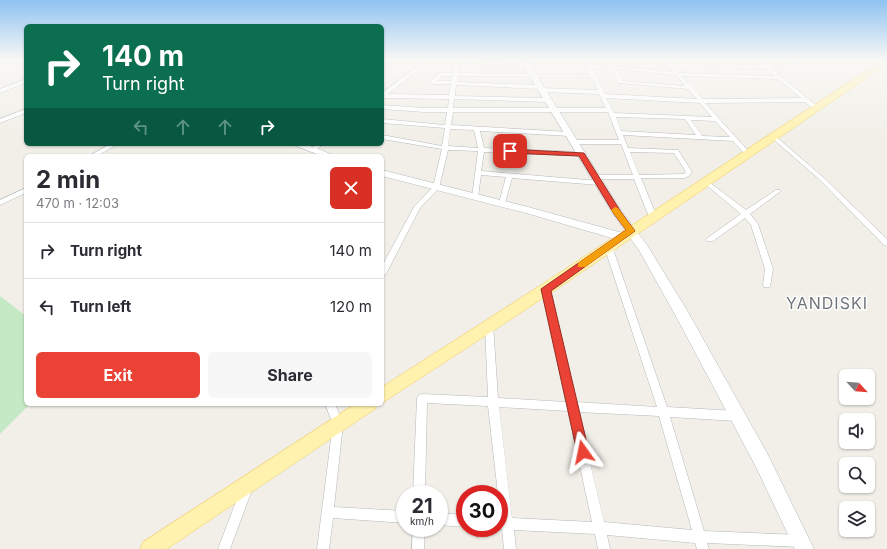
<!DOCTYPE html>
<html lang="en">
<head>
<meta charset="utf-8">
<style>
	:root { --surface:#fff; --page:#f7f7f7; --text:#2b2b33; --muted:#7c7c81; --line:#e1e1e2; --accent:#ea4335 }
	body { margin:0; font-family:Inter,sans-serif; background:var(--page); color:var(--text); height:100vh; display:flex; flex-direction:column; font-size:15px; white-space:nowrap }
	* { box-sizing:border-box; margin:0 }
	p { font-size:13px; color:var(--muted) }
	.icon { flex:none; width:22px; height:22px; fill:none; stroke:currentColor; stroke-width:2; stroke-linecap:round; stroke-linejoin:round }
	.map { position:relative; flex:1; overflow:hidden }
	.drawer { position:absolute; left:24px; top:154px; width:360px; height:252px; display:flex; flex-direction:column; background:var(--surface); border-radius:6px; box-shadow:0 1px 3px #0004 }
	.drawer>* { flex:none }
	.top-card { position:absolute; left:24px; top:24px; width:360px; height:122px; border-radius:6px; box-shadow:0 1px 3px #0004; background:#0b6e4f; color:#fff; overflow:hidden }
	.needle { width:26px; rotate:116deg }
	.buttons { position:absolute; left:839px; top:369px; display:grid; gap:8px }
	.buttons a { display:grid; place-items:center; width:36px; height:36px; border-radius:6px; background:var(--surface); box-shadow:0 1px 3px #0004; font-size:20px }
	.speed { position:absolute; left:396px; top:485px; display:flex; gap:8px; font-size:20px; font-weight:700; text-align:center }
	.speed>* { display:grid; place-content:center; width:52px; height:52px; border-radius:50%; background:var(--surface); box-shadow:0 1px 3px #0004; line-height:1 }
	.speed small { font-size:10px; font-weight:400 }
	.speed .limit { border:6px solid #d22; background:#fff; color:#111 }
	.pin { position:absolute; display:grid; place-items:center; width:34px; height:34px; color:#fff; margin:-17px; border-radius:8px; box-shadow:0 2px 6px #0006 }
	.me { position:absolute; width:44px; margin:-22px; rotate:348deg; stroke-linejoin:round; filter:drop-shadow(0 0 3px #0008) }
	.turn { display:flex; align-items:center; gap:14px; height:84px; padding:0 12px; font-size:18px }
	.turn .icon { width:52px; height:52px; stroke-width:2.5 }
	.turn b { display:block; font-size:28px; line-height:34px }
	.lanes { display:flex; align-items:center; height:38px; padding:0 12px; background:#0003; justify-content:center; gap:20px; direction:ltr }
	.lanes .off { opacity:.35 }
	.round { display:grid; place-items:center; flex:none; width:42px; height:42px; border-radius:6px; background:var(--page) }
	.head { display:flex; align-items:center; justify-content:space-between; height:68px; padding:0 12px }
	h1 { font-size:24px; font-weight:700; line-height:30px }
	.cta { display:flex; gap:8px; margin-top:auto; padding:8px 12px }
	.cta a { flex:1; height:46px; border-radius:6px; background:var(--accent); color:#fff; font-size:16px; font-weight:700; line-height:46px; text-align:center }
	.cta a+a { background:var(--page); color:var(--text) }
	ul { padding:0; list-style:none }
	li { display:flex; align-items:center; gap:12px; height:56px; padding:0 12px; border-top:1px solid var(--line) }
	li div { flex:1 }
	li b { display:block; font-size:15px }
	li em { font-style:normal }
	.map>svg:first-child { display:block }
	.green { fill:#c5e8c5 }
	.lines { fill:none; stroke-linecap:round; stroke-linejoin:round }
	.street-casing { stroke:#b5b8bc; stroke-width:1 }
	.secondary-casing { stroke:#b6babf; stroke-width:1 }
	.primary-casing { stroke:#f2c960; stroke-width:1 }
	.street { fill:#fff; fill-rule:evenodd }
	.secondary { fill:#fff; fill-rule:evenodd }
	.primary { fill:#fff2af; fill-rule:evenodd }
	.route { fill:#ea4335; stroke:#982c22 }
	.slow { fill:#f59e0b }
	.labels { text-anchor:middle; stroke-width:3; stroke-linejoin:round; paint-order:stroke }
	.quarter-label { font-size:16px; letter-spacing:1px; fill:#70757a; stroke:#fff }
</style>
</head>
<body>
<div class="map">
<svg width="887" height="549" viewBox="0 0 887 549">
	<rect width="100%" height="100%" fill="#f1efe8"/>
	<polygon class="green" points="0,296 26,316 26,404 30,404 0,434"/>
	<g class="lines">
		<g class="street-casing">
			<g id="street">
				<polygon points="13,60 20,60 0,68 0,65"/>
				<polygon points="388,60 393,60 382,68 382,65"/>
				<path d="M426 60H431L388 94 449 95 451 84H433L430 82 439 73H453L455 60 524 63 526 64 524 65 459 63 458 73 590 75 584 60H589L591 65 625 67 673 72 663 60H668L671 64 762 65 756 60H761L767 65 788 64 797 60H804L789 66 771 68 819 108 814 109 805 102 705 103 749 152V154H745L733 141 623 135 628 148 678 150 692 172 690 175 685 178H641L657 217 653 219 649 217 634 179H595L592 177 595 175H633L621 144H574L571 142 574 140H619L608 112H453L451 125 569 132 572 134 569 136 480 131 484 148 582 152 585 154 582 156 484 152 481 171 599 181 602 183 599 185 512 178 505 203 502 205 499 203 506 177 481 175 478 197 475 199H473L472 197 478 151 448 150 439 188 420 208 386 274 382 277V266L414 207 433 187 442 149 382 139V135L442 146 445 128 382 123V119L445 125 447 112H424L382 109V105L424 108H448L449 99 382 98V93ZM673 67 765 68 775 76 679 73ZM592 68 612 69 619 83 688 89 697 99 605 94ZM617 69 676 75 685 86 623 81ZM442 76H452V81H437ZM457 76 592 77 598 90 541 88 538 90 541 92 599 94 606 108H453L454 99 547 102 550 100 547 98 455 96 456 85 539 89 542 87 539 85 457 82ZM681 76 778 79 801 98 703 99ZM606 98 700 103 712 117 614 113ZM616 117 685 119 696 135 621 131ZM691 120 715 121 730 137 702 136ZM450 129 474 130 478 148 448 146ZM630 152 674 153 686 172 684 174 639 175Z"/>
				<polygon points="535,60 573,60 571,61"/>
				<polygon points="26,79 26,83 0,93 0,89"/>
				<polygon points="26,109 26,113 0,123 0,119"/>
				<polygon points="773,134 824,178 887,239 887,246 884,245 820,180 771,137 770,136"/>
				<polygon points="110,144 118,144 97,156 89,156"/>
				<polygon points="316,144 323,144 315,151 311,151 311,149"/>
				<polygon points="705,179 746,210 776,190 780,190 781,191 750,214 758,224 773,269 770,287 764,287 763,285 765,269 751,225 745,218 713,241 707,241 706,239 741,214 703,182 702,181"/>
				<polygon points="26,188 26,193 0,205 0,200"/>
				<path d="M608 243 612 246 667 407 737 411 741 413 742 416 741 419 737 421 670 417 704 531 800 535 804 537 806 541 804 545 800 547 707 543 709 549H697L695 543 607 535 610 549H598L595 534 514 530 516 549H504L502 529 497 528H499V517H500L499 494H498L488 406 427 403 425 494H413L417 398 419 395 422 394 488 397 485 325 486 323 489 321 492 323 493 325 498 398 566 402 542 289 543 287H549L550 289 576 402 657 407 604 246ZM499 407 568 411 592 522 512 518ZM578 412 659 416 692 530 604 522Z"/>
				<polygon points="325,404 335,404 343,424 334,507 405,511 405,523 333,518 329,549 317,549 333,424"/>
				<polygon points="247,481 251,483 253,487 230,549 218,549 243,483"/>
				<polygon points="439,513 465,515 465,527 439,525"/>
				<polygon points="413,528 425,528 424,549 412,549"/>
			</g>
		</g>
		<g class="secondary-casing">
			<g id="secondary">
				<polygon points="520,60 527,60 622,212 647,245 688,312 768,455 814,549 795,549 756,467 678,320 639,250 613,214"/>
				<polygon points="291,144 305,144 336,156 322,156"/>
				<polygon points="382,170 528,207 626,234 628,237 622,241 526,213 382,176"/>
			</g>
		</g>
		<g class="primary-casing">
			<g id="primary">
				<polygon points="883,60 887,60 887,64 551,293 382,403 382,387 541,285"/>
				<polygon points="355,404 377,404 375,409 167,549 140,549 143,542"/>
			</g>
		</g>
		<use href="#street" class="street"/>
		<use href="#secondary" class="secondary"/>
		<use href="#primary" class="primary"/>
	</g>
	<linearGradient id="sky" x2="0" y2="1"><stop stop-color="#8fc3f1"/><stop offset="0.44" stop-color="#f9f8f5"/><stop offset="1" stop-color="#f9f8f5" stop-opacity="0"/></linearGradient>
	<rect width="887" height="137" fill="url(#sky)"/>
	<polygon class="route" points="507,149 584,153 621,212 635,231 551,291 589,452 587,456 583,458 579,456 577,452 541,289 626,230 614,214 579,156 510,153 507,152"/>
	<polygon class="slow" points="615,207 618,208 635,231 585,267 578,267 578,263 626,230 611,210"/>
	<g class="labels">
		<g class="quarter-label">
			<text x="827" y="309">YANDISKI</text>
		</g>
	</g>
</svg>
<div class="buttons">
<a><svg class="needle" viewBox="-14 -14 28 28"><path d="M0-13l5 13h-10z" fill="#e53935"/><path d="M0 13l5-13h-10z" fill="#7c7c81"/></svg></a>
<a><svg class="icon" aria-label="sound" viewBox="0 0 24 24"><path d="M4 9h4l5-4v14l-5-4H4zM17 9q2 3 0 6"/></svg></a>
<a><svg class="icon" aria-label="search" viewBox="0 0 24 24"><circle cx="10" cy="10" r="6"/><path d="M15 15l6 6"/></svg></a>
<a><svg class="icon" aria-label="layers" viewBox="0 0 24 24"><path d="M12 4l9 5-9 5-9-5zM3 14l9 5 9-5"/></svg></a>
</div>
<div class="speed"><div>21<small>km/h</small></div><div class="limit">30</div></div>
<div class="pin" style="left:510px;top:151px;background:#d93025"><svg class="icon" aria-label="arrive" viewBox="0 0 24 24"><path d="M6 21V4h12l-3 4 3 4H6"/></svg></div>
<svg class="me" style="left:583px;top:452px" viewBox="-20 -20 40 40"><path d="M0-17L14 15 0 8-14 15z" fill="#ea4335" stroke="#fff" stroke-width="4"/></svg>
<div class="top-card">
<div class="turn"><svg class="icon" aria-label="right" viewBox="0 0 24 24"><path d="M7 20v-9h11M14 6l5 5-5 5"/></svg><div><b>140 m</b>Turn right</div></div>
<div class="lanes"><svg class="icon off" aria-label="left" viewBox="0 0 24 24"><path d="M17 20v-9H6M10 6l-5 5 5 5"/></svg><svg class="icon off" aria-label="ahead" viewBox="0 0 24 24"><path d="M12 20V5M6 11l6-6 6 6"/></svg><svg class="icon off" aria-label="ahead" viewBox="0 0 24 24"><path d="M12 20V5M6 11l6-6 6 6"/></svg><svg class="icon" aria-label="right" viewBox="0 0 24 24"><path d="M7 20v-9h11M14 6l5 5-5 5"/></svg></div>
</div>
<section class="drawer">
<div class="head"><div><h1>2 min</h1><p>470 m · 12:03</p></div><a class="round" style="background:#d93025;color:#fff"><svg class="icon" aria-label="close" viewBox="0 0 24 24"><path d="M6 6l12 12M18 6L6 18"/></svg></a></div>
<ul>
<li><svg class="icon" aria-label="right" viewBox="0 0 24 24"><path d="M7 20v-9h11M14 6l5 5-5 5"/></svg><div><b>Turn right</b></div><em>140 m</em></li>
<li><svg class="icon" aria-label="left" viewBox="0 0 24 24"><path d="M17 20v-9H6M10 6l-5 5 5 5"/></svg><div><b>Turn left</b></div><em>120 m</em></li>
</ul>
<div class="cta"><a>Exit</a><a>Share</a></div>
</section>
</div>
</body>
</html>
